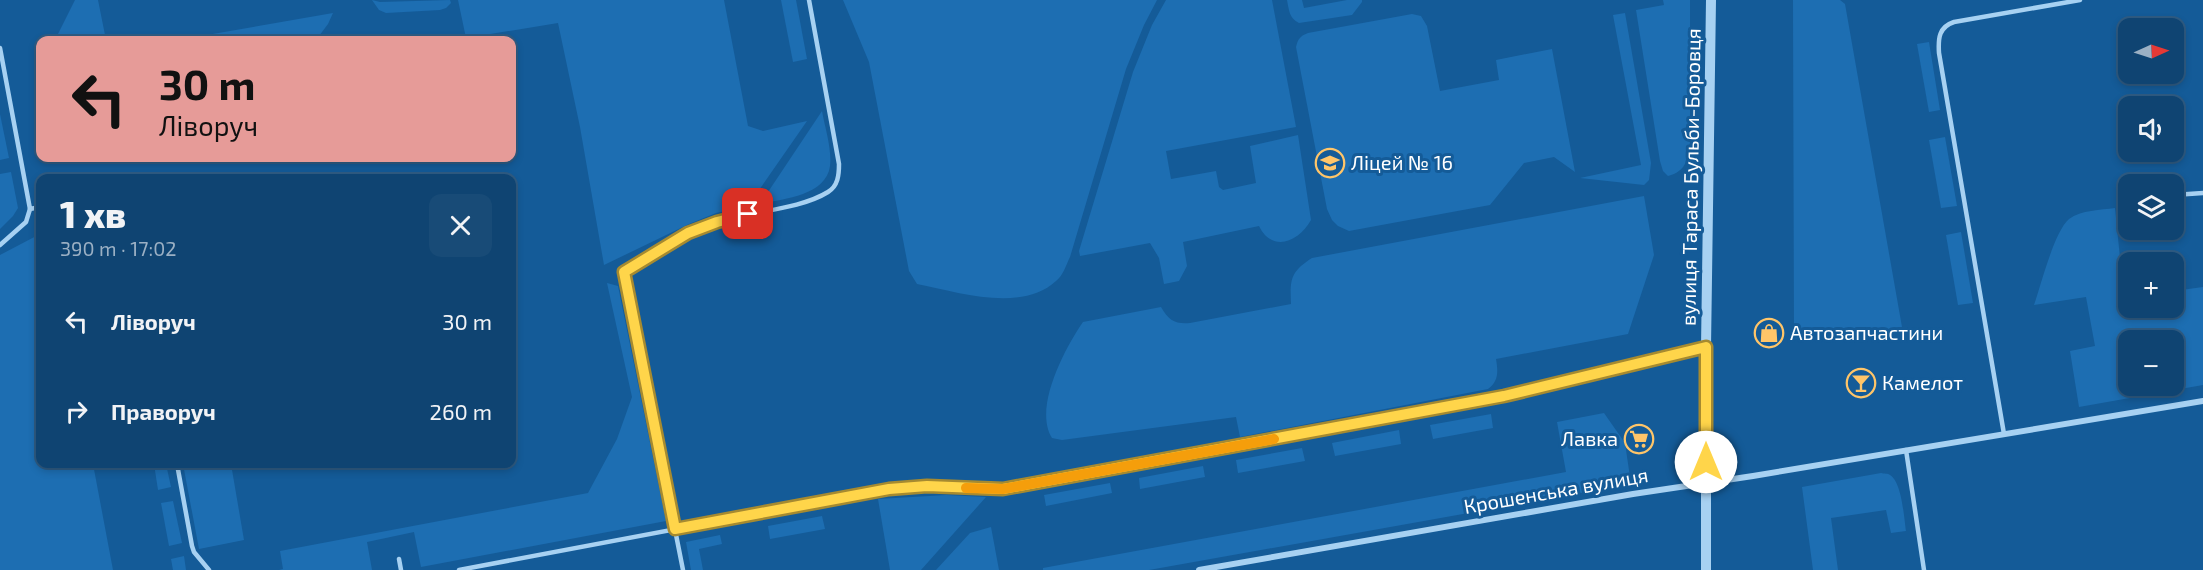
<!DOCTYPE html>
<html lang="uk">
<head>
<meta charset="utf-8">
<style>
	:root { --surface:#0f4472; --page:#184b77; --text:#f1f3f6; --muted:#9bb0c4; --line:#2f5c84 }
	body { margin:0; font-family:"Exo 2",sans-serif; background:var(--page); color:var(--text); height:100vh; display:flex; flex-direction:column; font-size:22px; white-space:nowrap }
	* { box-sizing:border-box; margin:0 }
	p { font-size:20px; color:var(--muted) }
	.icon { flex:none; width:33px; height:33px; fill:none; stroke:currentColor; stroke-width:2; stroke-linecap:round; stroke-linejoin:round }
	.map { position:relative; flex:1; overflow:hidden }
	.side { position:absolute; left:36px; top:174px; width:480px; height:294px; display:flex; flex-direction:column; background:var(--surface); border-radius:12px; box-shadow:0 3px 9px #0003,0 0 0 2px var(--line) }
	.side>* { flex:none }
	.banner { position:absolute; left:36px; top:36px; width:480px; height:126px; border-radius:12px; box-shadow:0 3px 9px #0003,0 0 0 2px var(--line); background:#e69b98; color:#111; overflow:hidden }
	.needle { width:39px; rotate:87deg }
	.fabs { position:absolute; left:2118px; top:18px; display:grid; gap:12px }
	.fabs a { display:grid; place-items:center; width:66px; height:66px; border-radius:12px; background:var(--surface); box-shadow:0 3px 9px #0003,0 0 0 2px var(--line); font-size:30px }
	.pin { position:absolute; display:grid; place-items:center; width:51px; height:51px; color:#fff; margin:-26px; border-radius:12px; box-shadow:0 3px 9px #0006 }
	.me { position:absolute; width:66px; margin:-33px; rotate:0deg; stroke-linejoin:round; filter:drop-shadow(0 0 4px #0008) }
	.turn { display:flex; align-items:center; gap:21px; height:126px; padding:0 24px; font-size:27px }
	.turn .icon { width:78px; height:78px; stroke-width:2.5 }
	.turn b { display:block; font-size:42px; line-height:51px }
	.round { display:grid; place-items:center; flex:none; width:63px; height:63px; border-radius:12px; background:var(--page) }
	.summary { display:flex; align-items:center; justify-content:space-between; height:102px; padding:0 24px }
	h1 { font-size:36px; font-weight:800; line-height:45px }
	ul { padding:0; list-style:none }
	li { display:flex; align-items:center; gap:18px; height:90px; padding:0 24px }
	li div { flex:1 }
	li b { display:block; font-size:22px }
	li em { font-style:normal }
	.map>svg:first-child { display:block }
	.green { fill:#1d6eb2; fill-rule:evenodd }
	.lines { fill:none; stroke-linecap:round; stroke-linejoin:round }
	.service { stroke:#a7d1f2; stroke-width:4.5 }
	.minor { stroke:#a7d1f2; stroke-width:6 }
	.tertiary { stroke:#a7d1f2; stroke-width:10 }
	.route-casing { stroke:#a68a30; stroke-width:15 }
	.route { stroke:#ffd54a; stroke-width:10 }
	.slow { stroke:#f59e0b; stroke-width:10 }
	.labels { text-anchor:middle; stroke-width:6; stroke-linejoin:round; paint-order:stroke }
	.poi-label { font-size:20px; fill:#fff; stroke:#145b98; text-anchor:start }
	.street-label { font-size:20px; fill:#fff; stroke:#145b98 }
</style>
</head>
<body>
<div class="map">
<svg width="2203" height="570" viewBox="0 0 2203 570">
	<rect width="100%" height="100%" fill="#145b98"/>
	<g class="green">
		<polygon points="75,0 98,0 106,40 55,40"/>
		<polygon points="372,0 380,2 450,0 451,3 446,8 440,10 386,13 379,10"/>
		<polygon points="458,0 724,0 748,126 763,131 807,121 748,206 716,213 689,224 604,265 580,127 558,23 466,38"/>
		<polygon points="781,0 796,0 807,59 793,62"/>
		<path d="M843 0H1157L1144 25 1126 69 1070 257C1066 265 1063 276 1056 281 1021 313 958 292 917 284L909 271 869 62Z"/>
		<path d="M1166 0H1272L1296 127 1166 151 1171 179 1216 171 1219 187 1223 190 1256 183 1250 146 1298 135 1311 220C1299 242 1272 253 1259 226L1183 242 1187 266 1179 281 1164 284 1159 258 1150 243 1080 256 1079 251 1133 72 1152 25Z"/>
		<path d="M1287 0H1302L1304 8 1347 0H1362V2L1352 15 1299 23C1289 18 1289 10 1287 0Z"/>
		<path d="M1663 0H1690V144C1687 161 1686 171 1668 176L1663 171 1660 161 1636 10 1664 5Z"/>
		<polygon points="1793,0 1840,0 1845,4 1902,327 1828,341 1827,334 1794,339"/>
		<polygon points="333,13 328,24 316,40 178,40"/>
		<polygon points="1625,13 1651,163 1649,180 1644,185 1580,178 1641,165 1613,15"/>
		<path d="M1412 14 1421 16 1427 26 1440 91 1499 80 1496 60 1552 49 1575 172 1554 157 1524 163 1490 205 1349 231 1338 226 1332 220 1327 209 1296 47C1298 39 1300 36 1308 33Z"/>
		<polygon points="1929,42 1940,110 1929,112 1917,44"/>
		<path d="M822 111C825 128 832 149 830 166 826 196 782 199 760 204Z"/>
		<polygon points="0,114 9,158 0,160"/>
		<polygon points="1945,137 1957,206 1941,208 1929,140"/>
		<polygon points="11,172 18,208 13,216 0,229 0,174"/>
		<path d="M1644 196 1654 255 1628 334 1496 359C1498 371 1499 381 1488 389L1240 437 1236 417 1062 440 1052 438C1033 408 1065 348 1083 322L1161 307C1169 321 1175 324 1190 323L1291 304C1290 280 1290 272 1312 258Z"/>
		<path d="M2115 208 2123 288 2128 291V308H2174V291L2203 287V385L2079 407 2070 351 2095 346 2086 297 2034 305C2041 285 2054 232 2069 219 2081 210 2101 210 2115 208ZM2128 340H2174V386H2128Z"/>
		<polygon points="1961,232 1973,303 1958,305 1946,235"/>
		<polygon points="40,234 40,464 93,464 113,570 0,570 0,255"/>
		<polygon points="607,283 618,286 666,521 421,567 414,532 367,542 372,570 279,570 283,569 280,551 588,493 617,439 632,397"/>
		<polygon points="1604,413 1625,443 1631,484 1149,570 1043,570 1043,568 1566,472 1557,422"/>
		<polygon points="1491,414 1493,428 1433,439 1430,425"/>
		<polygon points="1399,430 1401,444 1335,456 1332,443"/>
		<polygon points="1302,448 1305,461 1238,473 1236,460"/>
		<polygon points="154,464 166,464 171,487 158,490"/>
		<polygon points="183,464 231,464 244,540 199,549"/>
		<polygon points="1203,466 1205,477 1140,489 1139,478"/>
		<path d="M1881 473C1884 474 1888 473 1890 475 1902 482 1904 518 1906 531L1891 533 1886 510 1831 518 1838 570H1813L1802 487Z"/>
		<polygon points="1110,483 1112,493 1046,506 1044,495"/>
		<polygon points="946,495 986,497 921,570 890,570 878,499"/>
		<polygon points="173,501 182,543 169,546 161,503"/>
		<polygon points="822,516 825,529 770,539 768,526"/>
		<polygon points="991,527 999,570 936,570 970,533"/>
		<polygon points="720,535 722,544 699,549 703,570 691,570 686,542"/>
		<polygon points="184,556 186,570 173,570 171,559"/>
	</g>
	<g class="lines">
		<g class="service">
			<polyline points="0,48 30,209 40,207"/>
			<polyline points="2174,195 2203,193"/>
			<polyline points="0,245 26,222 30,209"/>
			<path d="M2004 434 1939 53C1938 38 1939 27 1954 22L2080 0"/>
			<polyline points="1906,450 1924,570"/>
			<polyline points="177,464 192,546 194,552 209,570"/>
			<polyline points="399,559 401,570"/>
			<polyline points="459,570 889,489 927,486 1003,489 1504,396 1706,347"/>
			<path d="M683 570 624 272C654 254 683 232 717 222 750 211 799 210 828 192 838 186 839 175 839 164L809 0"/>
		</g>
		<polyline class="minor" points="1199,570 1633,494 1753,476 2203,401"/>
		<polyline class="tertiary" points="1706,570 1706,347 1711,0"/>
	</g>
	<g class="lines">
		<g class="route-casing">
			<polyline id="route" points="748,214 717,222 688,233 624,272 675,529 889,489 927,486 1003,489 1504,396 1706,347 1706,462"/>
		</g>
		<use href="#route" class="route"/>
		<polyline class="slow" points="966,488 1003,489 1274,439"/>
	</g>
	<defs>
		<g id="school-ring" transform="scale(1.5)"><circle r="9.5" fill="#145b98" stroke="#ffc569" stroke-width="1.5"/><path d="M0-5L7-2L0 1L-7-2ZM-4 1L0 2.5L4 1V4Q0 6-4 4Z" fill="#ffc569"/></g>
		<g id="shop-ring" transform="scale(1.5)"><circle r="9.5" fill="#145b98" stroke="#ffc569" stroke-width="1.5"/><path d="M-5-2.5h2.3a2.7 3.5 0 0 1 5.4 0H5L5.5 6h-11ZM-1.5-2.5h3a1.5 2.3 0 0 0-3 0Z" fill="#ffc569"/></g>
		<g id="bar-ring" transform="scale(1.5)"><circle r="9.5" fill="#145b98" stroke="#ffc569" stroke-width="1.5"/><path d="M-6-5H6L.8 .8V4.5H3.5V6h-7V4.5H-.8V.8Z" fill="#ffc569"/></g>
		<g id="supermarket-ring" transform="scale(1.5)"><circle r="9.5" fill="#145b98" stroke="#ffc569" stroke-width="1.5"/><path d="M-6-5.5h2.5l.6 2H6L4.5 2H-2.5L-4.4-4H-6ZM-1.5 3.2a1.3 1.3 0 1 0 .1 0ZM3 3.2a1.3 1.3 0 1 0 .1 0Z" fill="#ffc569"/></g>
	</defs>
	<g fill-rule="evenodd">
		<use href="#school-ring" x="1330" y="163"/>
		<use href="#shop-ring" x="1769" y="333"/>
		<use href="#bar-ring" x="1861" y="383"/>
		<use href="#supermarket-ring" x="1639" y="439"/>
	</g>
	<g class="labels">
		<g class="poi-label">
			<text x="1351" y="170">Ліцей № 16</text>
			<text x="1790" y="340">Автозапчастини</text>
			<text x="1882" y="390">Камелот</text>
			<text x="1618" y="446" text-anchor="end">Лавка</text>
		</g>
		<g class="street-label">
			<text transform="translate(1691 177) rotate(-89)" y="7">вулиця Тараса Бульби-Боровця</text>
			<text transform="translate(1556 491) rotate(-10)" y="7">Крошенська вулиця</text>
		</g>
	</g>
</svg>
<div class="fabs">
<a><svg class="needle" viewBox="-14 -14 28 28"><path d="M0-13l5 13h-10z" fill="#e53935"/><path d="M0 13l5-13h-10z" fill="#9bb0c4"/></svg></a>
<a><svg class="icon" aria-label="sound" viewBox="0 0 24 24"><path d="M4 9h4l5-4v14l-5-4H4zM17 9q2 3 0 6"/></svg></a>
<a><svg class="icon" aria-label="layers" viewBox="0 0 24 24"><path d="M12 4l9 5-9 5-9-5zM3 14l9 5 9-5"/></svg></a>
<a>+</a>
<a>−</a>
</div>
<div class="pin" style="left:748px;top:214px;background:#d93025"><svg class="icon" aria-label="arrive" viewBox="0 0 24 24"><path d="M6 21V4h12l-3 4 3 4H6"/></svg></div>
<svg class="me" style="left:1706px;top:462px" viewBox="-20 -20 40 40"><circle r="19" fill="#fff"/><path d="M0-13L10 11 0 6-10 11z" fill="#ffd54a"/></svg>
<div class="banner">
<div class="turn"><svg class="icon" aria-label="left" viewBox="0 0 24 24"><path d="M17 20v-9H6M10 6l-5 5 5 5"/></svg><div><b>30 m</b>Ліворуч</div></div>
</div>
<section class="side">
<div class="summary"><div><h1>1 хв</h1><p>390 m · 17:02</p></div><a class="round"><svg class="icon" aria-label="close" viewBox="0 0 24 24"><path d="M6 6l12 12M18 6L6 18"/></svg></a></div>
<ul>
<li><svg class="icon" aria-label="left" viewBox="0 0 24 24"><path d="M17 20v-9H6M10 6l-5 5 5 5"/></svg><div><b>Ліворуч</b></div><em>30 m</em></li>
<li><svg class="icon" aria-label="right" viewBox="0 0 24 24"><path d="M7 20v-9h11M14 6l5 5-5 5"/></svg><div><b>Праворуч</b></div><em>260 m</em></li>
</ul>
</section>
</div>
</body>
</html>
